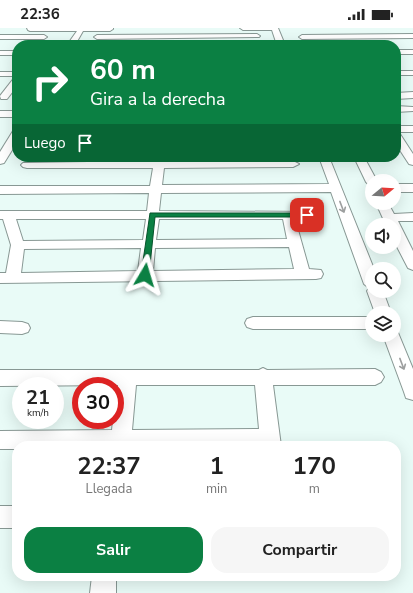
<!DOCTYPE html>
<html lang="es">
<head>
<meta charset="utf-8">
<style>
	:root { --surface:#fff; --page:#f6f6f6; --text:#222; --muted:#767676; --accent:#0b8043 }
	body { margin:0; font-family:"Nunito Sans",sans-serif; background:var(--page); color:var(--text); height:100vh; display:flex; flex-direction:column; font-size:15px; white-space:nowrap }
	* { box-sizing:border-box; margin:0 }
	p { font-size:13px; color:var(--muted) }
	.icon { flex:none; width:22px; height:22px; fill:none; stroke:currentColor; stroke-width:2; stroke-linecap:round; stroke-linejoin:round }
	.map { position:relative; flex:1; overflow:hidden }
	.sheet { position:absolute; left:12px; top:413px; width:389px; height:140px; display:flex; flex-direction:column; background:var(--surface); border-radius:16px; box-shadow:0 4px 16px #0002 }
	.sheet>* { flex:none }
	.guide { position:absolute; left:12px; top:12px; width:389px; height:122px; border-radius:16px; box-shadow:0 4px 16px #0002; background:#0b8043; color:#fff; overflow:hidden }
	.needle { width:26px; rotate:72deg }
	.fabs { position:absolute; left:365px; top:146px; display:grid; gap:8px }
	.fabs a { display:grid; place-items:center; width:36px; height:36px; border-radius:50%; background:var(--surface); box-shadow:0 4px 16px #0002; font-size:20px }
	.speed { position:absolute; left:12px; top:349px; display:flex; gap:8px; font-size:20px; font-weight:700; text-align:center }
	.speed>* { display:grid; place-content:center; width:52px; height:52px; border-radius:50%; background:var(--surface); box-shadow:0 4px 16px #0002; line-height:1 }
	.speed small { font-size:10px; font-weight:400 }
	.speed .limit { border:6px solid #d22; background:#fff; color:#111 }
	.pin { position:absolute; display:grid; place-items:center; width:34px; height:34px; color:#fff; margin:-17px; border-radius:8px; box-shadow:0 2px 6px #0006 }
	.me { position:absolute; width:44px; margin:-22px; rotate:7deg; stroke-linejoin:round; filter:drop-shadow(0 0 3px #0008) }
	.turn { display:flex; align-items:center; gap:14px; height:84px; padding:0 12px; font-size:18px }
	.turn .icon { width:52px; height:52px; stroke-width:2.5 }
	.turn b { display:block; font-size:28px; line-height:34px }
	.then { display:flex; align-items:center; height:38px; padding:0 12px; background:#0003; gap:8px; font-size:15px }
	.eta { display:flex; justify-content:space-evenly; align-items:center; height:68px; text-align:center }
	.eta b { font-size:24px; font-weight:700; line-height:28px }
	.button { display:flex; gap:8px; margin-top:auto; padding:8px 12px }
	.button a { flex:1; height:46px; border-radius:16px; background:var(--accent); color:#fff; font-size:16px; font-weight:700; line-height:46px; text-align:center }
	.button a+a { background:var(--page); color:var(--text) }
	.status { display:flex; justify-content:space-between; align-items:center; height:28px; padding:0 20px; background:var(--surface); direction:ltr }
	.status svg { height:11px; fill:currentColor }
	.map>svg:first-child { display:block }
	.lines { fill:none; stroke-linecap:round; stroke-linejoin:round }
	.minor-casing { stroke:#889894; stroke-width:2 }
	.minor { fill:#fff; fill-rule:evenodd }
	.oneway { stroke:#9d9f9f }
	.route { fill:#0b8043; stroke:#07532c }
</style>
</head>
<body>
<div class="status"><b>22:36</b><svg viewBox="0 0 49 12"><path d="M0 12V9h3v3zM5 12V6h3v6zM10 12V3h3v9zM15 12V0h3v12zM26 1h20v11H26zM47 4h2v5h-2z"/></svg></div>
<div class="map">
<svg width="413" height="565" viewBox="0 0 413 565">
	<rect width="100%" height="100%" fill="#e9fbf7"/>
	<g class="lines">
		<g class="minor-casing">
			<g id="minor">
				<polygon points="27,0 113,0 113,1 110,3 83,3 75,17 67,17 77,3 30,3 28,2"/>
				<polygon points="240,0 278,0 285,17 277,17 272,2 243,2"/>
				<polygon points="257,6 260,8 259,9 97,11 94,9 97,7"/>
				<polygon points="413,6 413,10 302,11 299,9 302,7"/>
				<polygon points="0,7 44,7 47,9 44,11 0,11"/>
				<rect x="396" y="22" width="17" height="4"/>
				<rect x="0" y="23" width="17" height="4"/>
				<rect x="396" y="43" width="17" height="4"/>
				<rect x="0" y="44" width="17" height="4"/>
				<polygon points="14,50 17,50 17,58 7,71 1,71 0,68"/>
				<polygon points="413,64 413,70 396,71 396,65"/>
				<polygon points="396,78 413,79 413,83 396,84"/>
				<rect x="0" y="83" width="17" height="6"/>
				<rect x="396" y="98" width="17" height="6"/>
				<polygon points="17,102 17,114 4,135 0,136 0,124 13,103"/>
				<polygon points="396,105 400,106 413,126 413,137 409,136 396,116"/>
				<path d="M155 129H165V133H293L299 136 293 139 164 140 162 157 329 156 319 129H329L374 241H372V263H383L391 285H375L367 263 369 260 364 256 331 164 161 165 159 183 312 184 313 187 312 190 295 191 309 241 321 242 323 246 321 250 316 251 0 255V245H6L11 217 3 191H0V183H147L149 165 0 166V158H150L153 140H27L23 139 21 137 23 135 154 133ZM16 191H146L143 212 23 213ZM159 191H283L287 211 156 212ZM289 219 294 241 153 243 155 220ZM141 220 138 243 21 245 24 221Z"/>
				<polygon points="354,129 364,129 377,153 372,153 372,158 368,156 366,154"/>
				<rect x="394" y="156" width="19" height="8"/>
				<polygon points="376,175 388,175 394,186 413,185 413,193 398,193 413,223 413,242 408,240 394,213 394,197 386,197"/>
				<polygon points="253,289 372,289 372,301 253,301 247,299 245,295 247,291"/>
				<polygon points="0,293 22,294 28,296 30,300 28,304 22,306 0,305"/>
				<polygon points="394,301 397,302 399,307 413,341 413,372 406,370 404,364 383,307 394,307"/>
				<path d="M263 340 267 342 375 341 381 344 384 349 381 354 375 357H273L281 418H17V421H0V403L112 402 113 392H115L118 357 0 358V342H259ZM136 357H255L259 401 132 402Z"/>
				<rect x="0" y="478" width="17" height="22"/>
				<polygon points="92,548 116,548 116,565 90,565"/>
			</g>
		</g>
		<use href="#minor" class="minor"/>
	</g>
	<defs><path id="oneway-shaft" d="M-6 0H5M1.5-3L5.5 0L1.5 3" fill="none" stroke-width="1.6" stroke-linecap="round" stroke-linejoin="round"/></defs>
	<g class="oneway">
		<use href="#oneway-shaft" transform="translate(342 179) rotate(69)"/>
		<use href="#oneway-shaft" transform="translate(402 336) rotate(69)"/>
	</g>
	<polygon class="route" points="150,185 307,185 311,187 307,189 155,189 149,247 145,250 141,247"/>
</svg>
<div class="fabs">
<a><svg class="needle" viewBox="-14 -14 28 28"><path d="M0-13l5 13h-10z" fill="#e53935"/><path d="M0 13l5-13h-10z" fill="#767676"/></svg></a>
<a><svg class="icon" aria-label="sound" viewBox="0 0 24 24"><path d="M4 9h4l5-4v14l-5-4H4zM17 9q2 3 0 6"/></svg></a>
<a><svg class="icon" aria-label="search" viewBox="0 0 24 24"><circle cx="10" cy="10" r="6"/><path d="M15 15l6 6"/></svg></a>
<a><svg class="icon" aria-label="layers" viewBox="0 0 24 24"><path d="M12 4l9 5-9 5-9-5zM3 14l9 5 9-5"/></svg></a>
</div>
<div class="speed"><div>21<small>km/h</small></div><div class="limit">30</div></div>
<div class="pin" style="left:307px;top:187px;background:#d93025"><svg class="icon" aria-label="arrive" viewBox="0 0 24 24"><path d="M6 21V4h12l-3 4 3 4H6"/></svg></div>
<svg class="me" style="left:145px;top:247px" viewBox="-20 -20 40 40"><path d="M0-17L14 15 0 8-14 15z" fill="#0b8043" stroke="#fff" stroke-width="4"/></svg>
<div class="guide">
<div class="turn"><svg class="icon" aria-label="right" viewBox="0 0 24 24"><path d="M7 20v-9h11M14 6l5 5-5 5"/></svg><div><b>60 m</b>Gira a la derecha</div></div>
<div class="then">Luego<svg class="icon" aria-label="arrive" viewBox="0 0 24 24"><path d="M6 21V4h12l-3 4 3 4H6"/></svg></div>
</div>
<section class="sheet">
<div class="eta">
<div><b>22:37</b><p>Llegada</p></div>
<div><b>1</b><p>min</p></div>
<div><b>170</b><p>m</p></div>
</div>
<div class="button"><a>Salir</a><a>Compartir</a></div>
</section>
</div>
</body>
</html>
